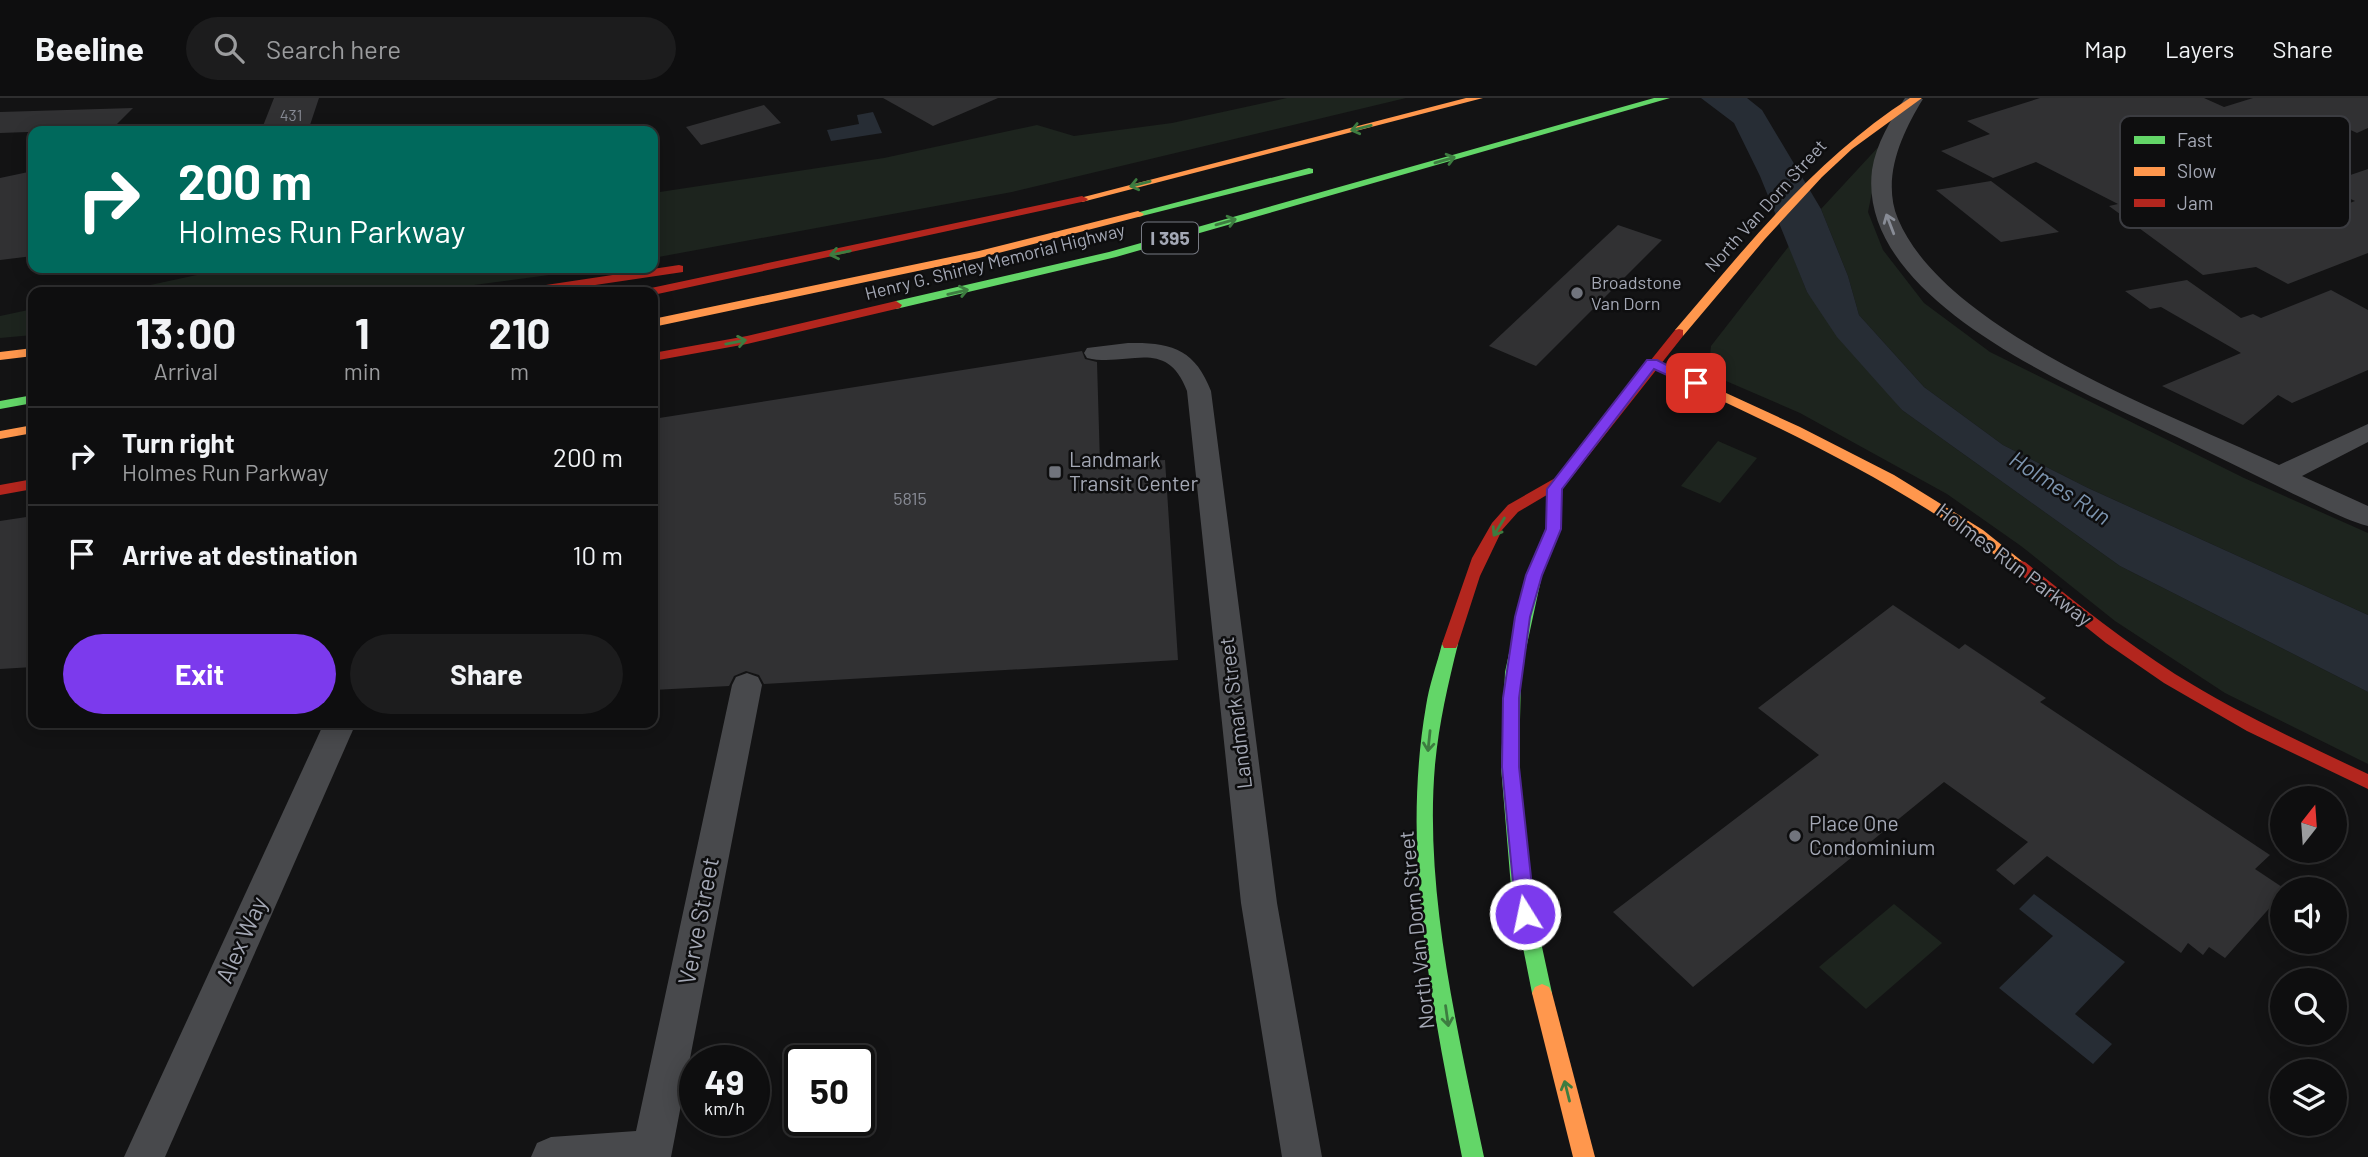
<!DOCTYPE html>
<html lang="en">
<head>
<meta charset="utf-8">
<style>
	:root { --surface:#0e0e0f; --page:#1c1c1d; --text:#f1f3f6; --muted:#9b9c9e; --line:#2e2e2f; --accent:#7c3aed }
	body { margin:0; font-family:Barlow,sans-serif; background:var(--page); color:var(--text); height:100vh; display:flex; flex-direction:column; font-size:26px; white-space:nowrap }
	* { box-sizing:border-box; margin:0 }
	p { font-size:23px; color:var(--muted) }
	.icon { flex:none; width:38px; height:38px; fill:none; stroke:currentColor; stroke-width:2; stroke-linecap:round; stroke-linejoin:round }
	.map { position:relative; flex:1; overflow:hidden }
	.panel { position:absolute; left:28px; top:189px; width:630px; height:441px; display:flex; flex-direction:column; background:var(--surface); border-radius:14px; box-shadow:0 4px 18px #0003,0 0 0 2px var(--line) }
	.panel>* { flex:none }
	.top-card { position:absolute; left:28px; top:28px; width:630px; height:147px; border-radius:14px; box-shadow:0 4px 18px #0003,0 0 0 2px var(--line); background:#00695c; color:#fff; overflow:hidden }
	.needle { width:46px; rotate:17deg }
	.controls { position:absolute; left:2270px; top:688px; display:grid; gap:14px }
	.controls a { display:grid; place-items:center; width:77px; height:77px; border-radius:50%; background:var(--surface); box-shadow:0 4px 18px #0003,0 0 0 2px var(--line); font-size:35px }
	.speed { position:absolute; left:679px; top:947px; display:flex; gap:14px; font-size:35px; font-weight:700; text-align:center }
	.speed>* { display:grid; place-content:center; width:91px; height:91px; border-radius:50%; background:var(--surface); box-shadow:0 4px 18px #0003,0 0 0 2px var(--line); line-height:1 }
	.speed small { font-size:18px; font-weight:400 }
	.speed .limit { border:4px solid #111; border-radius:10px; background:#fff; color:#111 }
	.pin { position:absolute; display:grid; place-items:center; width:60px; height:60px; color:#fff; margin:-30px; border-radius:14px; box-shadow:0 4px 10px #0006 }
	.me { position:absolute; width:77px; margin:-38px; rotate:350deg; stroke-linejoin:round; filter:drop-shadow(0 0 5px #0008) }
	.turn { display:flex; align-items:center; gap:24px; height:147px; padding:0 35px; font-size:32px }
	.turn .icon { width:91px; height:91px; stroke-width:2.5 }
	.turn b { display:block; font-size:49px; line-height:60px }
	.eta { display:flex; justify-content:space-evenly; align-items:center; height:119px; text-align:center }
	.eta b { font-size:42px; font-weight:700; line-height:49px }
	.action { display:flex; gap:14px; margin-top:auto; padding:14px 35px }
	.action a { flex:1; height:80px; border-radius:42px; background:var(--accent); color:#fff; font-size:28px; font-weight:700; line-height:80px; text-align:center }
	.action a+a { background:var(--page); color:var(--text) }
	ul { padding:0; list-style:none }
	li { display:flex; align-items:center; gap:21px; height:98px; padding:0 35px; border-top:2px solid var(--line) }
	li div { flex:1 }
	li b { display:block; font-size:26px }
	li em { font-style:normal }
	header { display:flex; align-items:center; gap:42px; box-sizing:border-box; height:98px; padding:0 35px; background:var(--surface); border-bottom:2px solid var(--line) }
	header strong { font-size:33px }
	nav { display:flex; gap:38px; margin-inline-start:auto; font-size:24px }
	.search { width:490px; height:63px; background:var(--page); display:flex; align-items:center; gap:18px; box-sizing:border-box; padding:0 24px; border-radius:38px; color:var(--muted); font-size:26px }
	.map>svg:first-child { display:block }
	.green { fill:#1d241e }
	.water { fill:#272d35 }
	.building { fill:#313133 }
	.lines { fill:none; stroke-linecap:round; stroke-linejoin:round }
	.street { fill:#48494c; fill-rule:evenodd }
	.fast { fill:#63d668; fill-rule:evenodd }
	.slow { fill:#ff974d; fill-rule:evenodd }
	.jam { fill:#b3261e; fill-rule:evenodd }
	.oneway { stroke:#3d7c40 }
	.oneway2 { stroke:#888c96 }
	.route { fill:#7c3aed; stroke:#51269a; stroke-width:2 }
	.poi-dot { fill:#71747d; stroke:#0e0e0f; stroke-width:2.5 }
	.labels { text-anchor:middle; stroke-width:5; stroke-linejoin:round; paint-order:stroke }
	.far-number-label { font-size:16px; fill:#878a94 }
	.far-street-label { font-size:18px; fill:#a4a8b5; stroke:#0e0e0f }
	.far-poi-label { font-size:18px; fill:#a4a8b5; stroke:#0e0e0f; text-anchor:start }
	.number-label { font-size:18px; fill:#878a94 }
	.shield { fill:#0e0e0f; stroke:#777a83; stroke-width:2 }
	.shield-label { font-size:19px; font-weight:bold; fill:#a4a8b5 }
	.poi-label { font-size:21px; fill:#a4a8b5; stroke:#0e0e0f; text-anchor:start }
	.street-label { font-size:21px; fill:#a4a8b5; stroke:#0e0e0f }
	.water-label { font-size:23px; font-style:italic; fill:#7c94af; stroke:#0e0e0f }
	.near-street-label { font-size:24px; fill:#a4a8b5; stroke:#0e0e0f }
	.key { fill:#0e0e0f; stroke:#3b3c41; stroke-width:2 }
	.key-label { font-size:19px; fill:#a4a8b5 }
</style>
</head>
<body>
<header>
<strong>Beeline</strong>
<div class="search"><svg class="icon" aria-label="search" viewBox="0 0 24 24"><circle cx="10" cy="10" r="6"/><path d="M15 15l6 6"/></svg>Search here</div>
<nav><a>Map</a><a>Layers</a><a>Share</a></nav>
</header>
<div class="map">
<svg width="2368" height="1059" viewBox="0 0 2368 1059">
	<rect width="100%" height="100%" fill="#131314"/>
	<g class="green">
		<polygon points="1287,0 1406,0 1012,94 653,160 653,95 884,60 1037,27 1074,38 1172,25"/>
		<polygon points="1882,45 1868,114 1883,152 1924,205 1990,254 2244,380 2368,435 2368,517 2088,390 2003,347 1924,289 1859,217 1848,178 1821,111"/>
		<polygon points="1789,148 1807,194 1902,312 2120,468 2368,594 2368,666 2225,595 2115,523 2021,448 1947,396 1800,315 1726,283 1709,267 1711,248"/>
		<polygon points="229,170 601,170 421,194 118,194"/>
		<polygon points="33,211 33,237 0,240 0,218"/>
		<polygon points="1718,343 1757,360 1720,405 1681,388"/>
		<polygon points="1894,806 1942,845 1866,911 1819,869"/>
	</g>
	<g class="water">
		<polygon points="1701,0 1747,0 1762,12 1821,111 1848,178 1859,217 1924,289 2003,347 2088,390 2368,517 2368,594 2120,468 1902,312 1837,239 1807,194 1760,78 1734,25"/>
		<polygon points="873,14 882,35 831,43 827,32 859,26 857,17"/>
		<polygon points="2034,796 2125,864 2075,916 2112,946 2093,966 1999,890 2053,838 2019,811"/>
	</g>
	<g class="building">
		<polygon points="274,0 319,0 308,33 261,33"/>
		<polygon points="883,0 998,0 933,28"/>
		<polygon points="2040,0 2204,0 2224,9 2253,0 2368,0 2368,30 2357,35 2329,22 2271,43 2304,58 2265,73 2231,57 2166,80 2240,116 2253,111 2289,129 2355,103 2321,87 2368,71 2368,155 2288,186 2256,169 2203,177 2109,108 2118,106 2036,64 1993,80 1941,53 1990,36 1967,23"/>
		<polygon points="764,7 781,25 701,47 686,29"/>
		<polygon points="133,10 112,31 0,35 0,14"/>
		<polygon points="33,73 33,158 0,162 0,80"/>
		<polygon points="1991,83 2059,134 2001,144 1936,92"/>
		<polygon points="1618,127 1662,142 1536,268 1489,248"/>
		<polygon points="2187,182 2241,220 2253,216 2261,220 2331,192 2368,212 2368,272 2292,305 2278,297 2243,327 2162,288 2241,255 2161,209 2150,211 2125,193"/>
		<polygon points="1082,253 1085,261 1097,264 1100,366 1165,362 1178,562 764,586 759,577 746,573 734,578 729,588 653,592 653,321"/>
		<polygon points="33,418 33,569 0,571 0,423"/>
		<polygon points="1893,507 1959,551 1965,546 2046,600 2040,604 2270,757 2255,771 2285,791 2282,791 2282,796 2225,860 2209,849 2203,857 2188,845 2181,855 2047,758 2014,787 1996,772 2028,744 1944,684 1693,889 1613,814 1819,657 1758,610"/>
	</g>
	<g class="lines">
		<g class="street">
			<path d="M1905 0 1923 1C1902 35 1881 80 1898 121 1946 235 2171 316 2279 367L2368 326V344L2302 378 2368 408V428C2345 422 2322 409 2300 399 2259 379 2218 359 2177 339 2082 293 1856 204 1872 72 1876 46 1891 21 1905 0Z"/>
			<path d="M1128 245C1171 244 1195 251 1211 293L1277 805 1322 1059H1282L1241 805 1187 293C1166 238 1128 270 1087 260L1084 255 1087 250Z"/>
			<polygon points="747,575 758,579 762,587 671,1059 531,1059 537,1045 551,1039 636,1033 732,587 736,579"/>
			<polygon points="324,625 356,625 165,1059 124,1059"/>
		</g>
		<g class="fast">
			<polygon points="1654,0 1670,0 1116,159 896,211 890,207 896,203 1109,154"/>
			<polygon points="1309,70 1313,71 1313,75 1138,119 1132,116"/>
			<polygon points="33,297 33,305 0,311 0,303"/>
			<polygon points="1554,386 1561,391 1560,431 1542,477 1521,574 1519,669 1529,789 1552,895 1549,901 1542,904 1535,901 1532,895 1511,789 1501,669 1505,574 1526,477 1546,431 1547,391"/>
			<path d="M1450 540 1456 542 1458 546C1448 586 1439 625 1435 667 1424 793 1458 935 1484 1059H1462C1433 912 1400 759 1426 608 1429 587 1437 566 1442 546L1444 542Z"/>
		</g>
		<g class="slow">
			<polygon points="1466,0 1483,0 1082,104 1076,101"/>
			<path d="M1910 0H1922L1852 51 1822 79 1765 141 1683 238H1675V232C1747 148 1815 61 1910 0Z"/>
			<polygon points="1138,113 1144,116 1142,118 979,160 653,229 653,221 979,153"/>
			<polygon points="33,250 33,258 0,262 0,254"/>
			<path d="M1652 261 1800 329 1894 377 1983 432 2028 468 2020 473 2015 472C1901 384 1777 328 1647 268L1646 265Z"/>
			<polygon points="33,327 33,335 0,341 0,333"/>
			<polygon points="1542,886 1549,889 1552,895 1595,1059 1573,1059 1532,895 1535,889"/>
		</g>
		<g class="jam">
			<polygon points="1082,98 1088,101 1086,103 653,197 653,194 645,194 651,190"/>
			<polygon points="679,167 683,168 683,174 548,194 520,194 526,190"/>
			<polygon points="896,203 902,207 900,210 747,246 653,263 653,255 747,238"/>
			<polygon points="1679,231 1683,232 1683,238 1567,385 1518,414 1502,432 1480,478 1458,546 1456,550 1444,550 1442,546 1472,460 1492,425 1508,407 1557,379 1675,232"/>
			<polygon points="33,381 33,391 0,397 0,387"/>
			<path d="M2020 463 2025 464C2074 503 2122 542 2175 576 2236 614 2302 645 2368 676V691L2247 633 2164 585 2106 545 2015 472 2012 468 2015 464Z"/>
		</g>
	</g>
	<defs><path id="oneway-shaft" d="M-6 0H5M1.5-3L5.5 0L1.5 3" fill="none" stroke-width="1.6" stroke-linecap="round" stroke-linejoin="round" transform="scale(1.75)"/></defs>
	<g class="oneway">
		<use href="#oneway-shaft" transform="translate(1361 30) rotate(166)"/>
		<use href="#oneway-shaft" transform="translate(1445 62) rotate(-16)"/>
		<use href="#oneway-shaft" transform="translate(1140 86) rotate(166)"/>
		<use href="#oneway-shaft" transform="translate(1226 124) rotate(-16)"/>
		<use href="#oneway-shaft" transform="translate(840 155) rotate(168)"/>
		<use href="#oneway-shaft" transform="translate(958 194) rotate(-13)"/>
		<use href="#oneway-shaft" transform="translate(736 244) rotate(-11)"/>
		<use href="#oneway-shaft" transform="translate(1499 429) rotate(121)"/>
		<use href="#oneway-shaft" transform="translate(1429 643) rotate(96)"/>
		<use href="#oneway-shaft" transform="translate(1447 918) rotate(82)"/>
		<use href="#oneway-shaft" transform="translate(1567 993) rotate(-104)"/>
	</g>
	<use class="oneway2" href="#oneway-shaft" transform="translate(1890 126) rotate(-111)"/>
	<polygon class="route" points="1647,262 1657,262 1702,285 1691,288 1654,271 1562,391 1561,431 1542,477 1530,519 1519,600 1519,669 1535,816 1532,822 1525,824 1519,822 1516,816 1502,669 1503,600 1515,519 1526,477 1546,431 1547,391"/>
	<g class="poi-dot">
		<circle cx="1577" cy="195" r="7"/>
		<rect x="1048" y="367" width="14" height="14" rx="3.5"/>
		<circle cx="1795" cy="738" r="7"/>
	</g>
	<g class="labels">
		<g class="far-number-label">
			<text x="291" y="23">431</text>
		</g>
		<g class="far-street-label">
			<text transform="translate(1766 108) rotate(-48)" y="6">North Van Dorn Street</text>
			<text transform="translate(995 164) rotate(-14)" y="6">Henry G. Shirley Memorial Highway</text>
		</g>
		<g class="far-poi-label">
			<text x="1591" y="191">Broadstone<tspan x="1591" dy="21">Van Dorn</tspan></text>
		</g>
		<g class="number-label">
			<text x="910" y="407">5815</text>
		</g>
		<rect class="shield" x="1142" y="124.5" width="56" height="31" rx="5"/>
		<g class="shield-label">
			<text x="1170" y="147">I 395</text>
		</g>
		<g class="poi-label">
			<text x="1069" y="369">Landmark<tspan x="1069" dy="24">Transit Center</tspan></text>
			<text x="1809" y="733">Place One<tspan x="1809" dy="24">Condominium</tspan></text>
		</g>
		<g class="street-label">
			<text transform="translate(2014 467) rotate(37)" y="7">Holmes Run Parkway</text>
			<text transform="translate(1236 615) rotate(-97)" y="7">Landmark Street</text>
			<text transform="translate(1417 832) rotate(-96)" y="7">North Van Dorn Street</text>
		</g>
		<g class="water-label">
			<text transform="translate(2060 390) rotate(33)" y="8">Holmes Run</text>
		</g>
		<g class="near-street-label">
			<text transform="translate(699 823) rotate(-79)" y="8">Verve Street</text>
			<text transform="translate(242 842) rotate(-66)" y="8">Alex Way</text>
		</g>
	</g>
	<rect x="2120" y="18" width="230" height="112" rx="10" class="key"/>
	<rect x="2134" y="38" width="31" height="8" fill="#63d668"/>
	<rect x="2134" y="69" width="31" height="9" fill="#ff974d"/>
	<rect x="2134" y="101" width="31" height="8" fill="#b3261e"/>
	<g class="key-label">
		<text x="2177" y="49">Fast</text>
		<text x="2177" y="80">Slow</text>
		<text x="2177" y="112">Jam</text>
	</g>
</svg>
<div class="controls">
<a><svg class="needle" viewBox="-14 -14 28 28"><path d="M0-13l5 13h-10z" fill="#e53935"/><path d="M0 13l5-13h-10z" fill="#9b9c9e"/></svg></a>
<a><svg class="icon" aria-label="sound" viewBox="0 0 24 24"><path d="M4 9h4l5-4v14l-5-4H4zM17 9q2 3 0 6"/></svg></a>
<a><svg class="icon" aria-label="search" viewBox="0 0 24 24"><circle cx="10" cy="10" r="6"/><path d="M15 15l6 6"/></svg></a>
<a><svg class="icon" aria-label="layers" viewBox="0 0 24 24"><path d="M12 4l9 5-9 5-9-5zM3 14l9 5 9-5"/></svg></a>
</div>
<div class="speed"><div>49<small>km/h</small></div><div class="limit">50</div></div>
<div class="pin" style="left:1696px;top:285px;background:#d93025"><svg class="icon" aria-label="arrive" viewBox="0 0 24 24"><path d="M6 21V4h12l-3 4 3 4H6"/></svg></div>
<svg class="me" style="left:1525px;top:816px" viewBox="-20 -20 40 40"><circle r="17" fill="#7c3aed" stroke="#fff" stroke-width="3"/><path d="M0-11L8 9 0 5-8 9z" fill="#fff"/></svg>
<div class="top-card">
<div class="turn"><svg class="icon" aria-label="right" viewBox="0 0 24 24"><path d="M7 20v-9h11M14 6l5 5-5 5"/></svg><div><b>200 m</b>Holmes Run Parkway</div></div>
</div>
<section class="panel">
<div class="eta">
<div><b>13:00</b><p>Arrival</p></div>
<div><b>1</b><p>min</p></div>
<div><b>210</b><p>m</p></div>
</div>
<ul>
<li><svg class="icon" aria-label="right" viewBox="0 0 24 24"><path d="M7 20v-9h11M14 6l5 5-5 5"/></svg><div><b>Turn right</b><p>Holmes Run Parkway</p></div><em>200 m</em></li>
<li><svg class="icon" aria-label="arrive" viewBox="0 0 24 24"><path d="M6 21V4h12l-3 4 3 4H6"/></svg><div><b>Arrive at destination</b></div><em>10 m</em></li>
</ul>
<div class="action"><a>Exit</a><a>Share</a></div>
</section>
</div>
</body>
</html>
